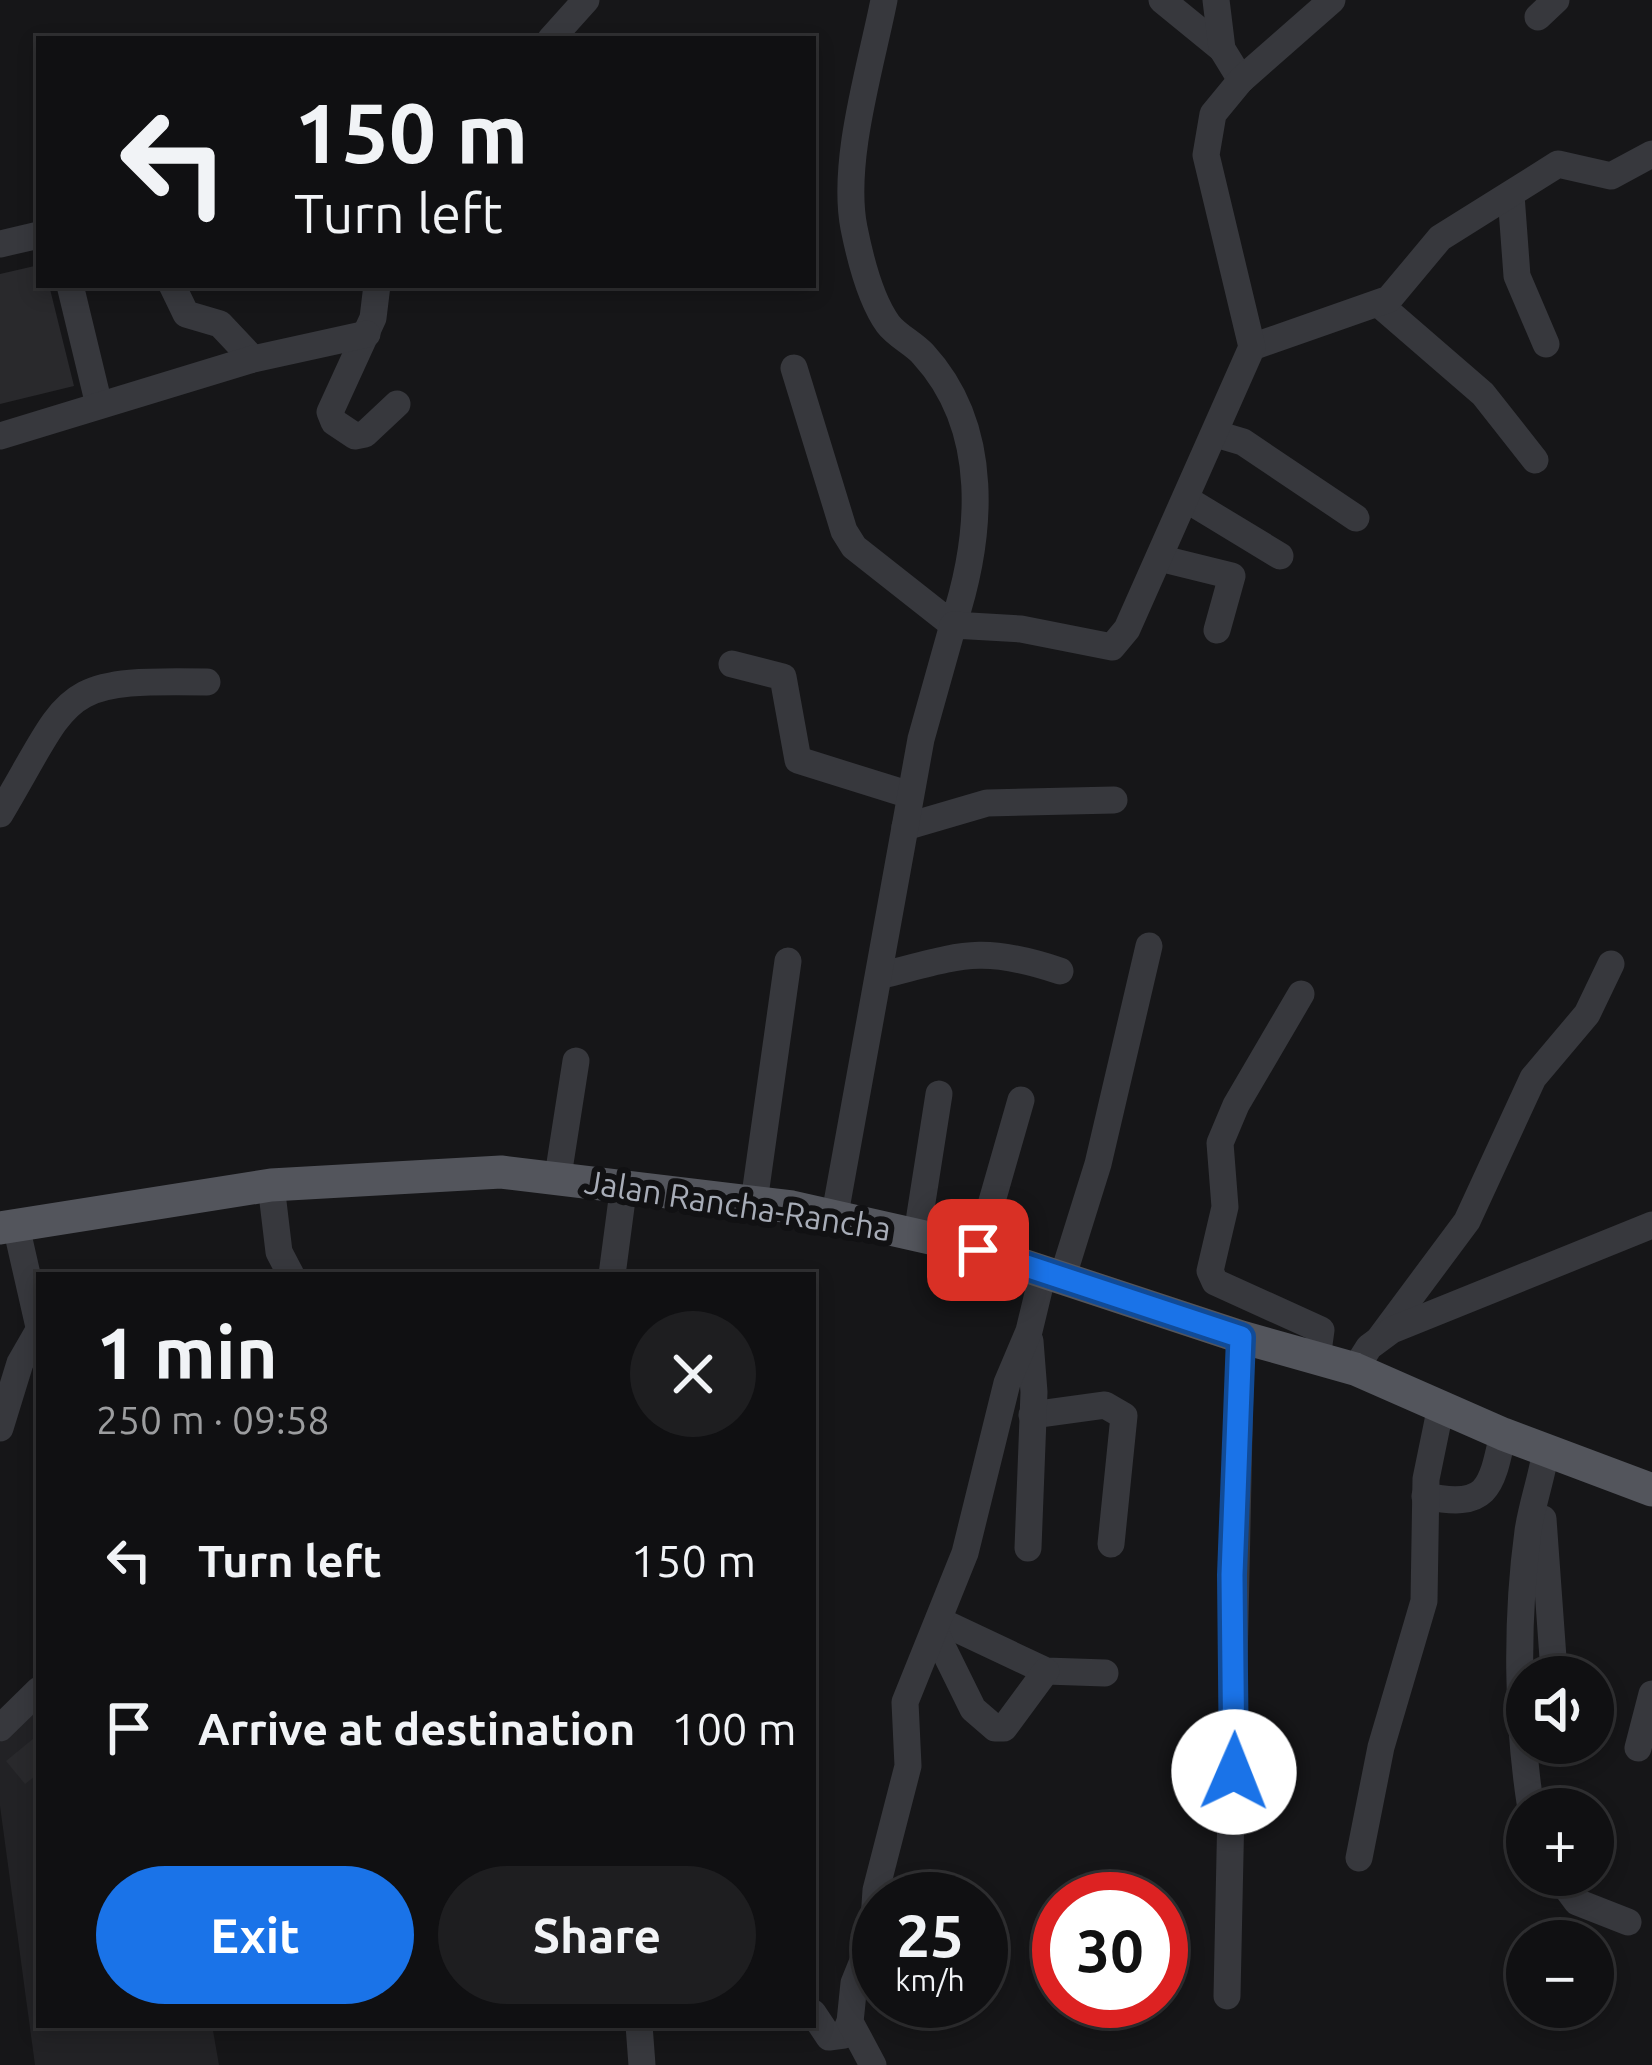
<!DOCTYPE html>
<html lang="en">
<head>
<meta charset="utf-8">
<style>
	:root { --surface:#101012; --page:#1e1e20; --text:#f1f3f6; --muted:#9c9d9f; --line:#303032; --accent:#1a73e8 }
	body { margin:0; font-family:Ubuntu,sans-serif; background:var(--page); color:var(--text); height:100vh; display:flex; flex-direction:column; font-size:45px; white-space:nowrap }
	* { box-sizing:border-box; margin:0 }
	p { font-size:39px; color:var(--muted) }
	.icon { flex:none; width:66px; height:66px; fill:none; stroke:currentColor; stroke-width:2; stroke-linecap:round; stroke-linejoin:round }
	.map { position:relative; flex:1; overflow:hidden }
	.panel { position:absolute; left:36px; top:1272px; width:780px; height:756px; display:flex; flex-direction:column; background:var(--surface); border-radius:0px; box-shadow:0 6px 18px #0003,0 0 0 3px var(--line) }
	.panel>* { flex:none }
	.guide { position:absolute; left:36px; top:36px; width:780px; height:252px; border-radius:0px; box-shadow:0 6px 18px #0003,0 0 0 3px var(--line); background:#101012; color:var(--text); overflow:hidden }
	.tools { position:absolute; left:1506px; top:1656px; display:grid; gap:24px }
	.tools a { display:grid; place-items:center; width:108px; height:108px; border-radius:50%; background:var(--surface); box-shadow:0 6px 18px #0003,0 0 0 3px var(--line); font-size:60px }
	.speed { position:absolute; left:852px; top:1872px; display:flex; gap:24px; font-size:60px; font-weight:700; text-align:center }
	.speed>* { display:grid; place-content:center; width:156px; height:156px; border-radius:50%; background:var(--surface); box-shadow:0 6px 18px #0003,0 0 0 3px var(--line); line-height:1 }
	.speed small { font-size:30px; font-weight:400 }
	.speed .limit { border:18px solid #d22; background:#fff; color:#111 }
	.pin { position:absolute; display:grid; place-items:center; width:102px; height:102px; color:#fff; margin:-51px; border-radius:24px; box-shadow:0 6px 18px #0006 }
	.me { position:absolute; width:132px; margin:-66px; rotate:1deg; stroke-linejoin:round; filter:drop-shadow(0 0 9px #0008) }
	.turn { display:flex; align-items:center; gap:42px; height:252px; padding:0 60px; font-size:54px }
	.turn .icon { width:156px; height:156px; stroke-width:2.5 }
	.turn b { display:block; font-size:84px; line-height:102px }
	.round { display:grid; place-items:center; flex:none; width:126px; height:126px; border-radius:63px; background:var(--page) }
	.summary { display:flex; align-items:center; justify-content:space-between; height:204px; padding:0 60px }
	h1 { font-size:72px; font-weight:600; line-height:90px }
	.button { display:flex; gap:24px; margin-top:auto; padding:24px 60px }
	.button a { flex:1; height:138px; border-radius:72px; background:var(--accent); color:#fff; font-size:48px; font-weight:600; line-height:138px; text-align:center }
	.button a+a { background:var(--page); color:var(--text) }
	ul { padding:0; list-style:none }
	li { display:flex; align-items:center; gap:36px; height:168px; padding:0 60px }
	li div { flex:1 }
	li b { display:block; font-size:45px }
	li em { font-style:normal }
	.map>svg:first-child { display:block }
	.built { fill:#222225 }
	.building { fill:#29292c }
	.lines { fill:none; stroke-linecap:round; stroke-linejoin:round }
	.minor { stroke:#37383d; stroke-width:27 }
	.major { stroke:#53555c; stroke-width:33 }
	.route-casing { stroke:#114b97; stroke-width:30 }
	.route { stroke:#1a73e8; stroke-width:21 }
	.labels { text-anchor:middle; stroke-width:12; stroke-linejoin:round; paint-order:stroke }
	.street-label { font-size:33px; fill:#a8adb8; stroke:#111113 }
</style>
</head>
<body>
<div class="map">
<svg width="1652" height="2065" viewBox="0 0 1652 2065">
	<rect width="100%" height="100%" fill="#161618"/>
	<polygon class="built" points="39,1705 39,2025 212,2025 219,2065 35,2065 0,1806 0,1742"/>
	<g class="building">
		<polygon points="39,265 39,285 49,285 74,386 0,404 0,274"/>
		<polygon points="39,1734 39,1773 25,1784 6,1761"/>
	</g>
	<g class="lines">
		<g class="minor">
			<polyline points="1162,0 1222,49"/>
			<polyline points="1216,0 1222,49 1241,80"/>
			<polyline points="1538,17 1556,0"/>
			<polyline points="551,39 586,0"/>
			<polyline points="1511,195 1517,276 1546,344"/>
			<polyline points="0,244 39,235"/>
			<polyline points="70,285 99,405"/>
			<polyline points="172,285 186,314 220,324 253,359"/>
			<polyline points="377,285 373,318 330,412 334,422 355,436 365,434 397,404"/>
			<polyline points="1379,304 1483,394 1535,460"/>
			<polyline points="1252,347 1389,299 1440,238 1558,164 1611,176 1652,154"/>
			<path d="M794 368 844 531 854 547 953 625C982 537 992 429 923 354 913 343 897 336 888 324 870 299 860 258 854 228 841 162 871 66 884 0"/>
			<polyline points="1216,434 1243,442 1356,518"/>
			<polyline points="0,436 253,359 367,334"/>
			<polyline points="1186,499 1280,556"/>
			<polyline points="1159,558 1232,576 1217,630"/>
			<polyline points="732,664 783,677 798,760 910,795"/>
			<path d="M0 814C73 691 57 679 207 682"/>
			<polyline points="905,827 987,803 1114,800"/>
			<path d="M879 976C960 956 979 944 1060 971"/>
			<polyline points="1301,994 1236,1105 1220,1143 1225,1207 1210,1271 1215,1282 1321,1330 1317,1359"/>
			<polyline points="558,1176 576,1061"/>
			<polyline points="271,1185 279,1252 291,1275"/>
			<polyline points="754,1202 788,961"/>
			<polyline points="835,1214 921,739 953,625 1021,629 1112,647 1127,629 1252,347 1206,155 1213,114 1241,80 1332,0"/>
			<polyline points="16,1226 39,1327"/>
			<polyline points="917,1234 939,1094"/>
			<polyline points="978,1250 1021,1100"/>
			<polyline points="612,1275 624,1184"/>
			<polyline points="1062,1279 1098,1164 1149,946"/>
			<polyline points="1380,1338 1467,1221 1533,1078 1587,1014 1611,964"/>
			<polyline points="1355,1369 1369,1347 1392,1330 1652,1225"/>
			<polyline points="1032,1415 1105,1405 1124,1416 1111,1544"/>
			<polyline points="0,1428 20,1363 39,1330"/>
			<path d="M1425 1496C1487 1509 1491 1490 1503 1434"/>
			<polyline points="1543,1519 1553,1658 1561,1677"/>
			<polyline points="1028,1548 1034,1392 1030,1341"/>
			<polyline points="940,1621 1046,1671 1105,1673"/>
			<polyline points="936,1634 973,1709 995,1728 1004,1728 1046,1671"/>
			<polyline points="0,1728 39,1690"/>
			<polyline points="1638,1748 1652,1694"/>
			<path d="M1531 1809C1517 1721 1516 1619 1528 1531 1532 1504 1542 1477 1546 1450"/>
			<polyline points="1359,1858 1381,1747 1424,1601 1426,1479 1441,1406"/>
			<polyline points="1557,1875 1577,1902 1628,1922"/>
			<polyline points="1227,1996 1241,1337"/>
			<polyline points="813,2013 829,2037 844,2035 850,2022"/>
			<polyline points="639,2025 642,2065"/>
			<polyline points="873,2065 850,2022 854,1983 873,1936 876,1890 908,1766 905,1702 965,1553 1007,1383 1029,1331 1043,1273"/>
		</g>
		<polyline class="major" points="0,1228 271,1185 501,1172 792,1207 965,1246 1241,1337 1355,1369 1503,1434 1652,1490"/>
	</g>
	<g class="lines">
		<g class="route-casing">
			<polyline id="route" points="978,1250 1241,1337 1232,1575 1234,1772"/>
		</g>
		<use href="#route" class="route"/>
	</g>
	<g class="labels">
		<g class="street-label">
			<text transform="translate(738 1205) rotate(9)" y="12">Jalan Rancha-Rancha</text>
		</g>
	</g>
</svg>
<div class="tools">
<a><svg class="icon" aria-label="sound" viewBox="0 0 24 24"><path d="M4 9h4l5-4v14l-5-4H4zM17 9q2 3 0 6"/></svg></a>
<a>+</a>
<a>−</a>
</div>
<div class="speed"><div>25<small>km/h</small></div><div class="limit">30</div></div>
<div class="pin" style="left:978px;top:1250px;background:#d93025"><svg class="icon" aria-label="arrive" viewBox="0 0 24 24"><path d="M6 21V4h12l-3 4 3 4H6"/></svg></div>
<svg class="me" style="left:1234px;top:1772px" viewBox="-20 -20 40 40"><circle r="19" fill="#fff"/><path d="M0-13L10 11 0 6-10 11z" fill="#1a73e8"/></svg>
<div class="guide">
<div class="turn"><svg class="icon" aria-label="left" viewBox="0 0 24 24"><path d="M17 20v-9H6M10 6l-5 5 5 5"/></svg><div><b>150 m</b>Turn left</div></div>
</div>
<section class="panel">
<div class="summary"><div><h1>1 min</h1><p>250 m · 09:58</p></div><a class="round"><svg class="icon" aria-label="close" viewBox="0 0 24 24"><path d="M6 6l12 12M18 6L6 18"/></svg></a></div>
<ul>
<li><svg class="icon" aria-label="left" viewBox="0 0 24 24"><path d="M17 20v-9H6M10 6l-5 5 5 5"/></svg><div><b>Turn left</b></div><em>150 m</em></li>
<li><svg class="icon" aria-label="arrive" viewBox="0 0 24 24"><path d="M6 21V4h12l-3 4 3 4H6"/></svg><div><b>Arrive at destination</b></div><em>100 m</em></li>
</ul>
<div class="button"><a>Exit</a><a>Share</a></div>
</section>
</div>
</body>
</html>
